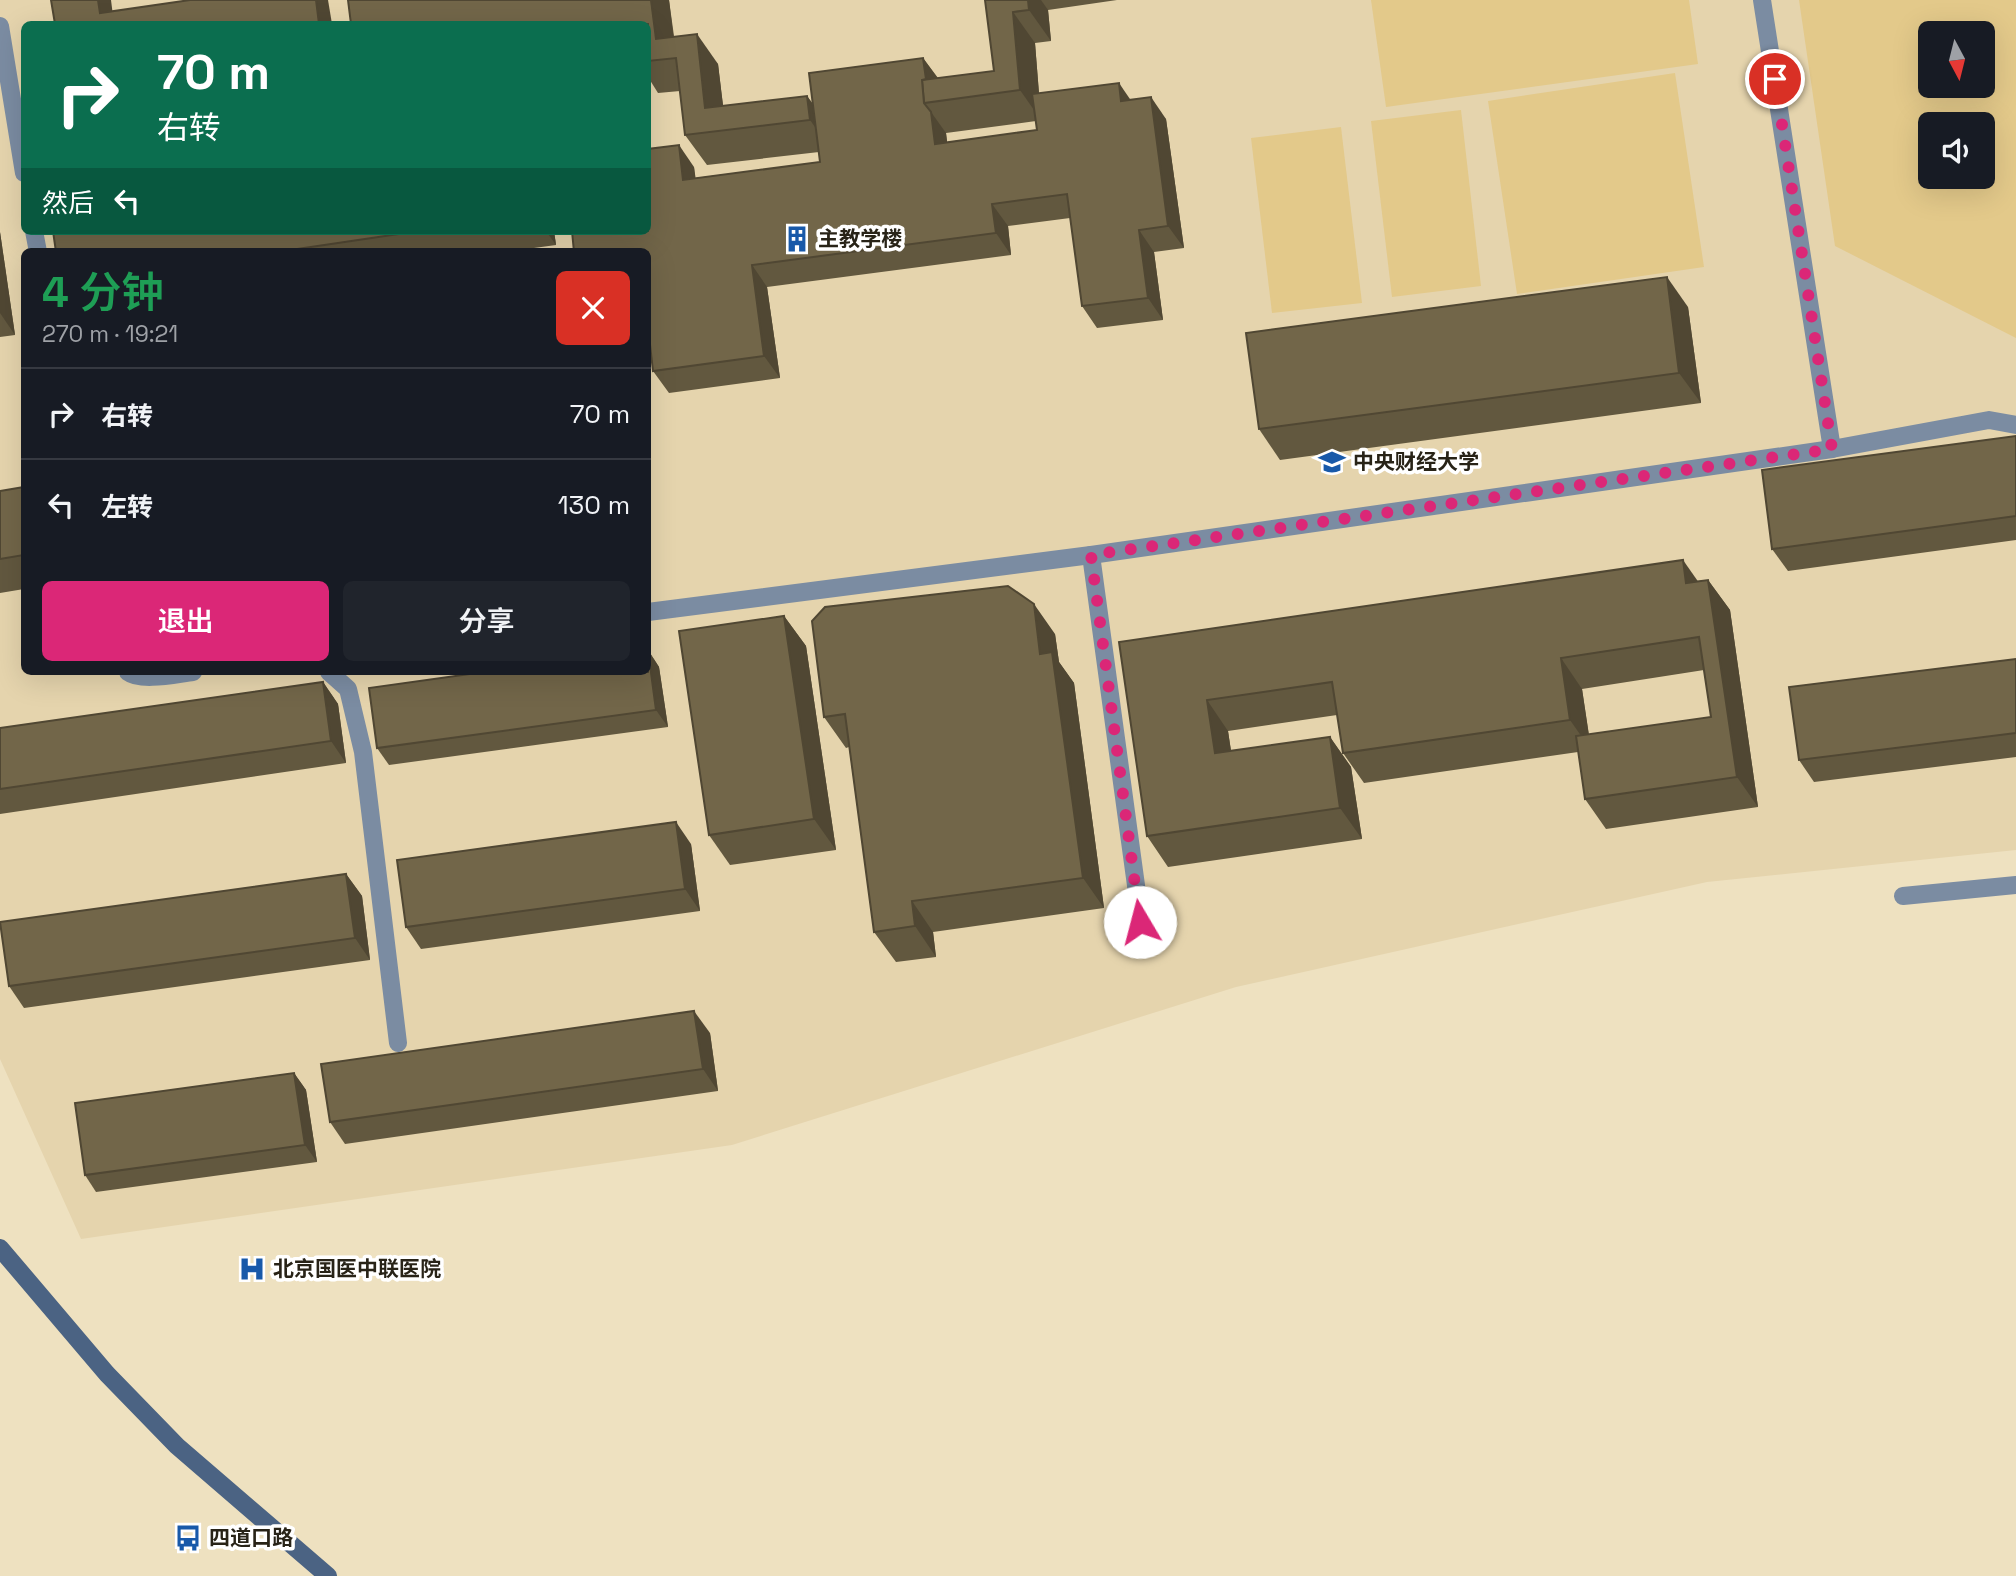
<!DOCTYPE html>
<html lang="zh">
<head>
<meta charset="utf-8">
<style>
	:root { --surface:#171b24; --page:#20242c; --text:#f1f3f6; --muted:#9ea1a6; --line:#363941; --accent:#db2777 }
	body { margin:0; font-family:"Space Grotesk","Noto Sans SC",sans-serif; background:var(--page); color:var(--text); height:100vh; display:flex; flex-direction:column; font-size:26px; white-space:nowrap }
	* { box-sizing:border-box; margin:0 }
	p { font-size:23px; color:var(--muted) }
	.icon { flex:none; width:38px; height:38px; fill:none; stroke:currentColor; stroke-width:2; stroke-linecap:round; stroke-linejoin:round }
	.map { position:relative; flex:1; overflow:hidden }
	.sheet { position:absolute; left:21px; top:248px; width:630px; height:427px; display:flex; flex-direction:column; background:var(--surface); border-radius:10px; box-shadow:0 7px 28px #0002 }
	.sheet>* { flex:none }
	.hud { position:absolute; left:21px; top:21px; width:630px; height:214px; border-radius:10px; box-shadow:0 7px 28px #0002; background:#0b6e4f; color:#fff; overflow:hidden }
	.needle { width:46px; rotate:173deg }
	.tools { position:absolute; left:1918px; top:21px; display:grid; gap:14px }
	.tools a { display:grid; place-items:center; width:77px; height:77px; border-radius:10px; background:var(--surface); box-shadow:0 7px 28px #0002; font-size:35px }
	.pin { position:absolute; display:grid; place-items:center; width:60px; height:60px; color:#fff; margin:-30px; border:4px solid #fff; border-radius:50%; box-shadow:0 2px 7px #0007 }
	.me { position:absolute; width:77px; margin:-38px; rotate:352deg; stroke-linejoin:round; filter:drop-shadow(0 0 5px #0008) }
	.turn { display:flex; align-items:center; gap:24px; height:147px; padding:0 21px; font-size:32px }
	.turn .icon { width:91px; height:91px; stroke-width:2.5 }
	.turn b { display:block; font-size:49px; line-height:60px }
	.then { display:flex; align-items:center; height:66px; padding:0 21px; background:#0003; gap:14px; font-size:26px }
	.round { display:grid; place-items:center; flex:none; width:74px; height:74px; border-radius:10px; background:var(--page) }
	.head { display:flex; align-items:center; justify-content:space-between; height:119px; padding:0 21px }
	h1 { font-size:42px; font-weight:600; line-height:52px; color:#1e9e55 }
	.cta { display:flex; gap:14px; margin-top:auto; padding:14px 21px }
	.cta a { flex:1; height:80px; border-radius:10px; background:var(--accent); color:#fff; font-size:28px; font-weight:600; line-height:80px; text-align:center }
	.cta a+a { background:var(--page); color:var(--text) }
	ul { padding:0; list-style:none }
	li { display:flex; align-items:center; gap:21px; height:91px; padding:0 21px; border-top:2px solid var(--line) }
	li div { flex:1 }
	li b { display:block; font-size:26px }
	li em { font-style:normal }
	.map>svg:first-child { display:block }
	.built { fill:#e5d4ad; fill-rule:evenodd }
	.green { fill:#e3c98a; fill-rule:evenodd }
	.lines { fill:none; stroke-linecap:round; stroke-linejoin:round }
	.lane { stroke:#7b8ca2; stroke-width:18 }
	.secondary { stroke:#4b6383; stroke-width:18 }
	.wall { fill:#62583f; fill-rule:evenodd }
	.shaded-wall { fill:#504733 }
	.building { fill:#726649; stroke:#504733; stroke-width:2 }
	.route { stroke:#db2777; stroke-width:12; stroke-dasharray:0 21.6 }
	.labels { text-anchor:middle; stroke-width:7; stroke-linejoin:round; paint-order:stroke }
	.poi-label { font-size:21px; font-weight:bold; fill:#282317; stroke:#fff; text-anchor:start }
</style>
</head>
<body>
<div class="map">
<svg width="2016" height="1576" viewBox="0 0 2016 1576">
	<rect width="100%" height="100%" fill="#eee1c0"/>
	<path class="built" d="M0 0H2016V850L1707 882 1236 987 732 1145 81 1239 0 1059ZM24 24H648V231H24ZM1930 33H1983V86H1930ZM1930 124H1983V177H1930ZM24 252H648V672H24Z"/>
	<g class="green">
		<polygon points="1371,0 1689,0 1698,64 1386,107"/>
		<path d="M1799 0H2016V338L1835 246ZM1930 33H1983V86H1930ZM1930 124H1983V177H1930Z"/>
		<polygon points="1675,73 1704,267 1517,294 1488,101"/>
		<polygon points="1461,110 1481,286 1392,297 1371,121"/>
		<polygon points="1341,127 1362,303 1272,313 1251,138"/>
	</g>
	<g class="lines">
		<g class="lane">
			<polyline points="1762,0 1832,449"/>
			<polyline points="0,26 24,173"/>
			<polyline points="34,231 38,252"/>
			<polyline points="1091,555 1141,922"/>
			<polyline points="648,612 1091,555 1832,449 1989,420 2016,425"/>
			<path d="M128 672C141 682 176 674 193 672"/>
			<polyline points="329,672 348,689 363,752 398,1043"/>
			<polyline points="1903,896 2016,885"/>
		</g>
		<polyline class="secondary" points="0,1248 107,1374 177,1446 328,1576"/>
	</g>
	<g class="wall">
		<path d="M348 0H669L674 36 718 64 723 106 807 96 813 104 923 58 938 78 994 71 985 0H1117L1048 10 1051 41 1035 43 1039 93 1131 100 1166 119 1184 248 1154 252 1163 320 1097 328 1082 306 1070 218 1008 226 1011 255 767 287 780 378 669 393 653 371 694 167 695 178 820 162 819 152 707 165 685 135 680 91 658 93 648 77V24ZM1036 121 1037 130 947 142 946 133Z"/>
		<polygon points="53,231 554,231 556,245 505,252 56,252"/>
		<polygon points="0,232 15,335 0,337"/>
		<polygon points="1688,307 1701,403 1280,460 1259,429"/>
		<polygon points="2016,436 2016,540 1788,571 1772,549"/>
		<polygon points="24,487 24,589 0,593 0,491"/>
		<path d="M1708 580 1730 610 1758 807 1606 829 1585 799 1578 752 1364 783 1343 753 1337 715 1228 731 1231 751 1330 737 1351 767 1362 839 1168 867 1147 836 1119 642ZM1704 670 1711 717 1589 735 1582 689Z"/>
		<polygon points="784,616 806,646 836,850 730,865 709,835"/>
		<polygon points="1055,634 1059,662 1074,683 1104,908 933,932 936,957 896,962 874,932 849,747 846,748 824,717"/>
		<polygon points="648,650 659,667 668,727 389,765 377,748"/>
		<polygon points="2016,659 2016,757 1814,782 1799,760"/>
		<polygon points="323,682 338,704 346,763 0,814 0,728"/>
		<polygon points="691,844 700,911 421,949 406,927"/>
		<polygon points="346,874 362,896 370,960 24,1008 9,986"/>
		<polygon points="710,1033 718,1091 345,1144 330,1122"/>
		<polygon points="294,1073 306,1090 317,1162 96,1192 85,1175"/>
	</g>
	<g class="shaded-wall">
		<polygon points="98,0 111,0 114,24 100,13"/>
		<polygon points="316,0 328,0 332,24 319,24"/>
		<polygon points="651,0 669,0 676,58 656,39"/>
		<polygon points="1028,0 1041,0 1048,10 1051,41 1029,10"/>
		<polygon points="1013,12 1035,43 1041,120 1020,90"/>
		<polygon points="697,34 718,64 726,130 705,108"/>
		<polygon points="923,58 939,80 929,102"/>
		<polygon points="1119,83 1134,105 1121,101"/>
		<polygon points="807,96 829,127 832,151 810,120"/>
		<polygon points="1151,97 1166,119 1184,248 1168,226"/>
		<polygon points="931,112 946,133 950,166 935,144"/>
		<polygon points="679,145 694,167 699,202 683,180"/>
		<polygon points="992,204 1008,226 1011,255 996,233"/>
		<polygon points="1139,230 1154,252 1163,320 1148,298"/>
		<polygon points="546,231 554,231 556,245"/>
		<polygon points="0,232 15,335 0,313"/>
		<polygon points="752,265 767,287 780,378 764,356"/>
		<polygon points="1667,277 1688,307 1701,403 1679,373"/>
		<polygon points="1683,560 1704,590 1686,583"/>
		<polygon points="1708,580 1730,610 1758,807 1737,777"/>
		<polygon points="1034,604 1055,634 1059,662 1074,683 1104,908 1083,878 1040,654"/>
		<polygon points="784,616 806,646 836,850 814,819"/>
		<polygon points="648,650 659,667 668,727 656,710"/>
		<polygon points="1561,658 1582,689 1591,750 1570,720"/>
		<polygon points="323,682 338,704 346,763 331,741"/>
		<polygon points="1207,700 1228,731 1236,784 1215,753"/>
		<polygon points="1330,737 1351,767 1362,839 1340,808"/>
		<polygon points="676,822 691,844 700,911 685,889"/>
		<polygon points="346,874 362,896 370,960 355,938"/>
		<polygon points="912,901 933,932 936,957 915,926"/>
		<polygon points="694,1011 710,1033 718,1091 703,1069"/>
		<polygon points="294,1073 306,1090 317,1162 305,1145"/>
	</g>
	<g class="building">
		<polygon points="51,0 98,0 100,13 190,0 316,0 319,24 55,24"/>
		<polygon points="348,0 651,0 656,39 697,34 705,108 807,96 810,120 685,135 676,58 648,61 648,24 351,24"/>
		<polygon points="985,0 1028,0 1029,10 1013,12 1020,90 924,103 922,80 994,71"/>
		<polygon points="923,58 926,79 922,80 924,103 931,112 935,144 1037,130 1032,94 1119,83 1121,101 1151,97 1168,226 1139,230 1148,298 1082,306 1067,194 992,204 996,233 752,265 764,356 653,371 648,327 648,252 574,252 572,231 648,231 648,149 679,145 683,180 820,162 809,73"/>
		<polygon points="53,231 419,231 277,252 56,252"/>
		<polygon points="1667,277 1679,373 1259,429 1246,333"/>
		<polygon points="2016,436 2016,516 1772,549 1762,470"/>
		<polygon points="24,487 24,555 0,559 0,491"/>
		<polygon points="1683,560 1686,583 1708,580 1737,777 1585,799 1576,736 1711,717 1699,637 1561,658 1570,720 1343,753 1332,682 1207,700 1215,753 1330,737 1340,808 1147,836 1119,642"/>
		<polygon points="1008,586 1034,604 1040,654 1052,652 1083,878 912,901 915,926 874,932 845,714 824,717 812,621 825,607"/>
		<polygon points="784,616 814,819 709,835 679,631"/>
		<polygon points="648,650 656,710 377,748 369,688 484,672 648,672"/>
		<polygon points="2016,659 2016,733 1799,760 1789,687"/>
		<polygon points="323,682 331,741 0,789 0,728"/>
		<polygon points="676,822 685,889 406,927 397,860"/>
		<polygon points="346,874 355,938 9,986 0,922"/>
		<polygon points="694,1011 703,1069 330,1122 321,1064"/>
		<polygon points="294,1073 305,1145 85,1175 75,1103"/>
	</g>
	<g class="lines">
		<polyline class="route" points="1140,922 1091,555 1832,449 1775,79"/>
	</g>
	<defs>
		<g id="building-bare" transform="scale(2.1)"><path d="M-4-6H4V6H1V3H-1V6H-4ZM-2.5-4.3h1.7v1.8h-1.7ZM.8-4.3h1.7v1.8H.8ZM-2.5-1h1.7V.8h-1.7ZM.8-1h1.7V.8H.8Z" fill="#1859a9" stroke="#fff" stroke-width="2.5" paint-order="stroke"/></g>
		<g id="university-bare" transform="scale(2.1)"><path d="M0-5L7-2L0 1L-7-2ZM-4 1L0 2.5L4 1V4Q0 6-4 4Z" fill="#1859a9" stroke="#fff" stroke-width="2.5" paint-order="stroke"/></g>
		<g id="hospital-bare" transform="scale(2.1)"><path d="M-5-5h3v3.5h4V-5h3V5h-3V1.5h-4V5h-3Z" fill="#1859a9" stroke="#fff" stroke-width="2.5" paint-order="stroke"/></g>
		<g id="bus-bare" transform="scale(2.1)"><path d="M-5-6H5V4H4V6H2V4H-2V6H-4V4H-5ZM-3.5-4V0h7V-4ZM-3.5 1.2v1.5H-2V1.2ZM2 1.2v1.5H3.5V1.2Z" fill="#1859a9" stroke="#fff" stroke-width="2.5" paint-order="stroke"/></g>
	</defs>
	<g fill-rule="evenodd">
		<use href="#building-bare" x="797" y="239"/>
		<use href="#university-bare" x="1332" y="462"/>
		<use href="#hospital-bare" x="252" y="1269"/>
		<use href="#bus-bare" x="188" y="1538"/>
	</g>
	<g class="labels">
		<g class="poi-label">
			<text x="818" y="246">主教学楼</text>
			<text x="1353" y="469">中央财经大学</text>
			<text x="273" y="1276">北京国医中联医院</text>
			<text x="209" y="1545">四道口路</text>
		</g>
	</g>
</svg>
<div class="tools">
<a><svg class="needle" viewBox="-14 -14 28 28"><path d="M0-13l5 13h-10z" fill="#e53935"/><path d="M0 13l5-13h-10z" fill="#9ea1a6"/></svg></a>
<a><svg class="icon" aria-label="sound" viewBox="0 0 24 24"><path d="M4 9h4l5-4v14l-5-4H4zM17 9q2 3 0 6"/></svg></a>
</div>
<div class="pin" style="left:1775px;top:79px;background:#d93025"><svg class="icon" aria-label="arrive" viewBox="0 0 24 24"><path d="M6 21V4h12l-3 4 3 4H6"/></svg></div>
<svg class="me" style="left:1140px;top:922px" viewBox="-20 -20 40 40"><circle r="19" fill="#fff"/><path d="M0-13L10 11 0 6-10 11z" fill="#db2777"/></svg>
<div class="hud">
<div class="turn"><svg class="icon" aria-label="right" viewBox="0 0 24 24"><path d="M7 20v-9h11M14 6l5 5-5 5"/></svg><div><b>70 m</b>右转</div></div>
<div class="then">然后<svg class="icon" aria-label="left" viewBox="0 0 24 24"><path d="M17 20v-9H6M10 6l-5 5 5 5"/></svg></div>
</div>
<section class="sheet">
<div class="head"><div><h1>4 分钟</h1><p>270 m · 19:21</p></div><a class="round" style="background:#d93025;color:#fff"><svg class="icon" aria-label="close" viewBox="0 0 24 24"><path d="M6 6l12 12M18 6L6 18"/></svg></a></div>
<ul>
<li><svg class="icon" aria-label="right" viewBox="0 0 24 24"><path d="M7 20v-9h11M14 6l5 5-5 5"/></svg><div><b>右转</b></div><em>70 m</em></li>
<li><svg class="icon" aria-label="left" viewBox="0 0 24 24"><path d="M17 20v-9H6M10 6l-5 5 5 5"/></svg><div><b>左转</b></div><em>130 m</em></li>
</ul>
<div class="cta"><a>退出</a><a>分享</a></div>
</section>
</div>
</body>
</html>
